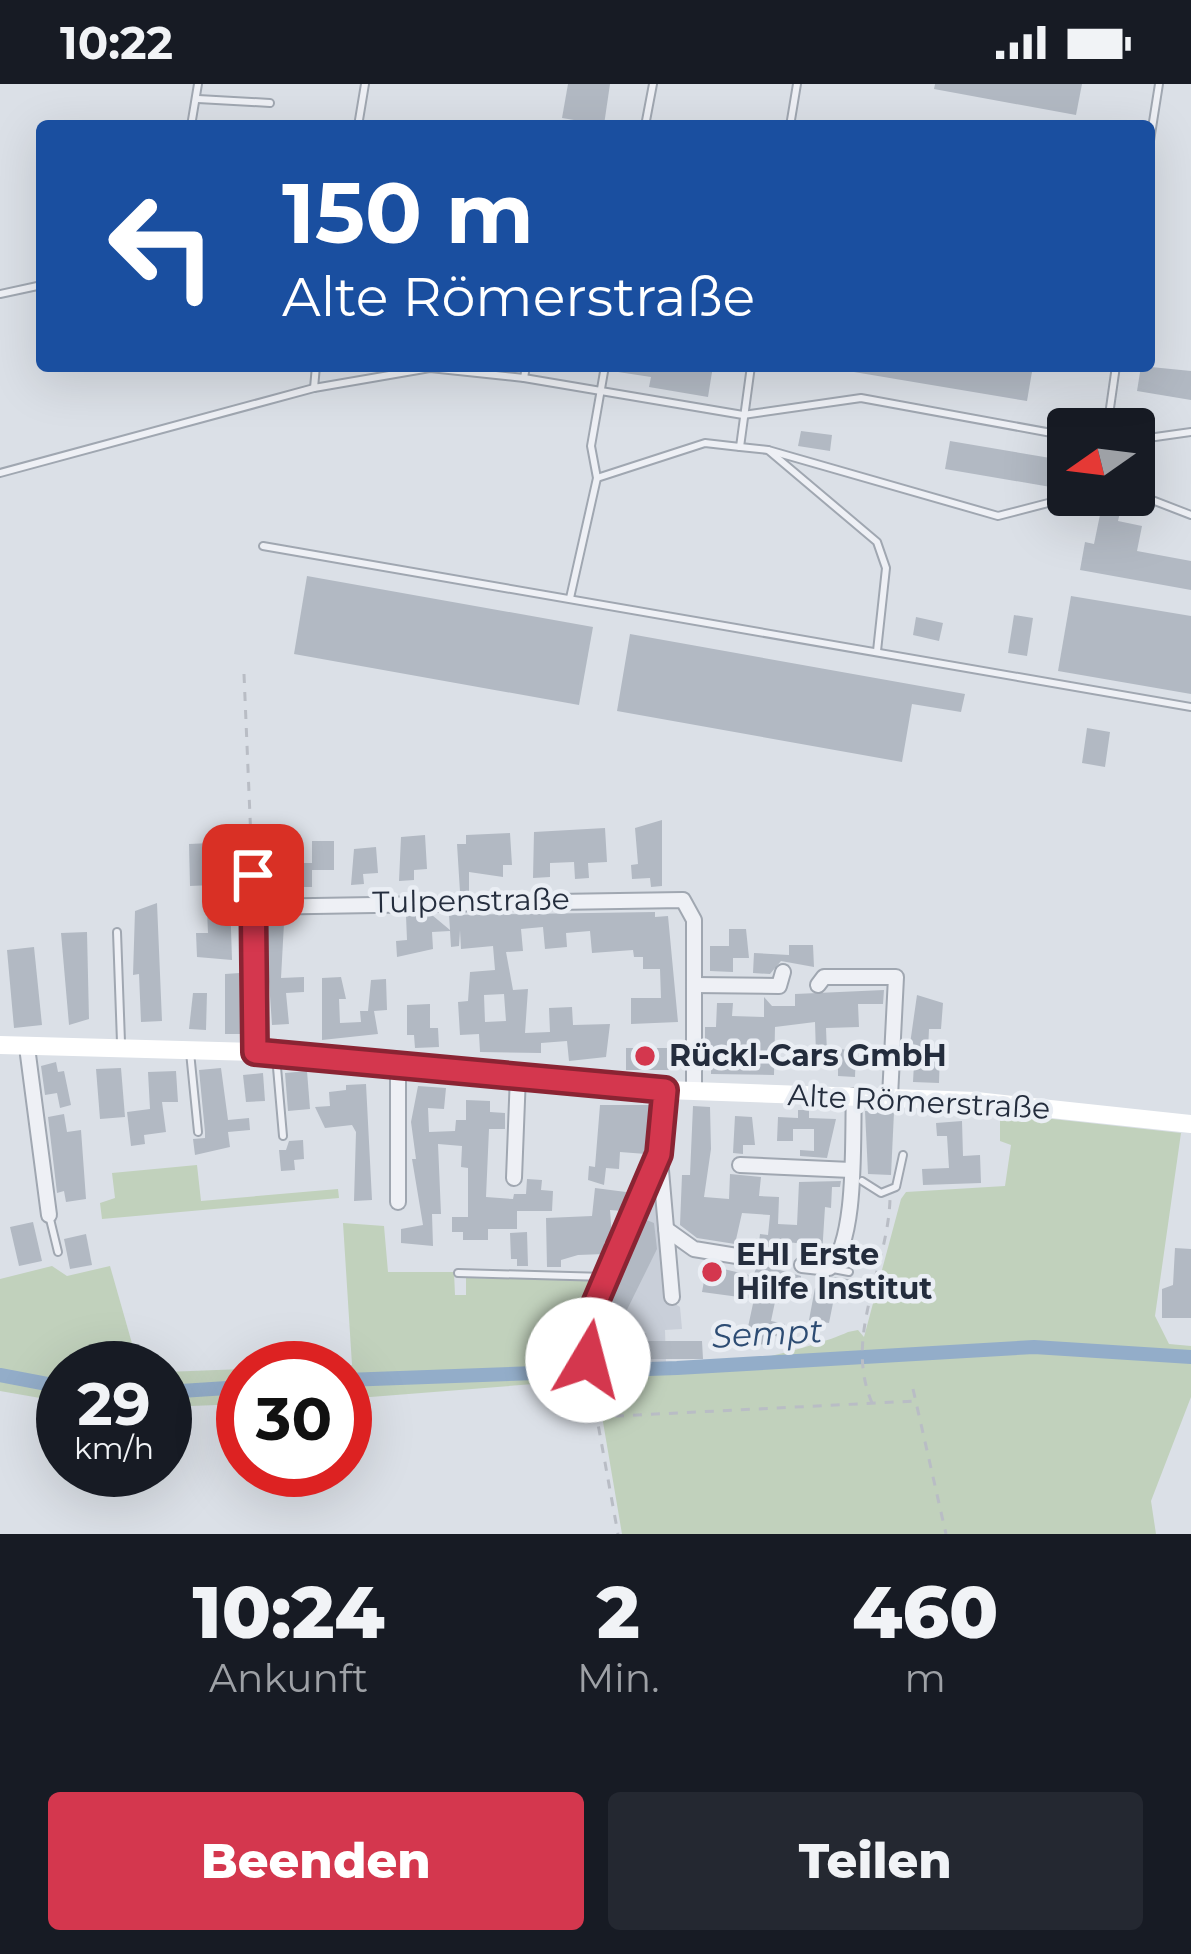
<!DOCTYPE html>
<html lang="de">
<head>
<meta charset="utf-8">
<style>
	:root { --surface:#171b24; --page:#242831; --text:#f1f3f6; --muted:#9ea1a6; --accent:#d4374e }
	body { margin:0; font-family:Montserrat,sans-serif; background:var(--page); color:var(--text); height:100vh; display:flex; flex-direction:column; font-size:45px; white-space:nowrap }
	* { box-sizing:border-box; margin:0 }
	p { font-size:39px; color:var(--muted) }
	.icon { flex:none; width:66px; height:66px; fill:none; stroke:currentColor; stroke-width:2; stroke-linecap:round; stroke-linejoin:round }
	.map { position:relative; height:1450px; overflow:hidden }
	.details { display:flex; flex-direction:column; background:var(--surface); flex:1 }
	.details>* { flex:none }
	.top-card { position:absolute; left:36px; top:36px; width:1119px; height:252px; border-radius:12px; box-shadow:0 12px 48px #0002; background:#1a4fa0; color:#fff; overflow:hidden }
	.needle { width:78px; rotate:256deg }
	.buttons { position:absolute; left:1047px; top:324px; display:grid; gap:24px }
	.buttons a { display:grid; place-items:center; width:108px; height:108px; border-radius:12px; background:var(--surface); box-shadow:0 12px 48px #0002; font-size:60px }
	.speed { position:absolute; left:36px; top:1257px; display:flex; gap:24px; font-size:60px; font-weight:700; text-align:center }
	.speed>* { display:grid; place-content:center; width:156px; height:156px; border-radius:50%; background:var(--surface); box-shadow:0 12px 48px #0002; line-height:1 }
	.speed small { font-size:30px; font-weight:400 }
	.speed .limit { border:18px solid #d22; background:#fff; color:#111 }
	.pin { position:absolute; display:grid; place-items:center; width:102px; height:102px; color:#fff; margin:-51px; border-radius:24px; box-shadow:0 6px 18px #0006 }
	.me { position:absolute; width:132px; margin:-66px; rotate:8deg; stroke-linejoin:round; filter:drop-shadow(0 0 9px #0008) }
	.turn { display:flex; align-items:center; gap:42px; height:252px; padding:0 48px; font-size:54px }
	.turn .icon { width:156px; height:156px; stroke-width:2.5 }
	.turn b { display:block; font-size:84px; line-height:102px }
	.eta { display:flex; justify-content:space-evenly; align-items:center; height:204px; text-align:center }
	.eta b { font-size:72px; font-weight:800; line-height:84px }
	.cta { display:flex; gap:24px; margin-top:auto; padding:24px 48px }
	.cta a { flex:1; height:138px; border-radius:12px; background:var(--accent); color:#fff; font-size:48px; font-weight:800; line-height:138px; text-align:center }
	.cta a+a { background:var(--page); color:var(--text) }
	.status { display:flex; justify-content:space-between; align-items:center; height:84px; padding:0 60px; background:var(--surface); direction:ltr }
	.status svg { height:33px; fill:currentColor }
	.map>svg:first-child { display:block }
	.built { fill:#c9cfd9 }
	.green { fill:#c1d1bc }
	.lines { fill:none; stroke-linecap:round; stroke-linejoin:round }
	.canal { stroke:#93adc9; stroke-width:14 }
	.building { fill:#b2b9c3; fill-rule:evenodd }
	.lane-casing { stroke:#a0a7b1; stroke-width:10 }
	.street-casing { stroke:#a0a7b1; stroke-width:18 }
	.path { stroke:#b9bdc5; stroke-width:3; stroke-dasharray:9 9; stroke-linecap:butt }
	.lane { stroke:#eef0f5; stroke-width:6 }
	.street { stroke:#eef0f5; stroke-width:14 }
	.secondary { stroke:#fff; stroke-width:18 }
	.route-casing { stroke:#8a2433; stroke-width:30 }
	.route { stroke:#d4374e; stroke-width:21 }
	.poi-dot { fill:#d4374e; stroke:#eaeef4; stroke-width:4.5 }
	.labels { text-anchor:middle; stroke-width:9; stroke-linejoin:round; paint-order:stroke }
	.street-label { font-size:30px; fill:#242d3d; stroke:#eaeef4 }
	.poi-label { font-size:30px; font-weight:bold; fill:#242d3d; stroke:#eaeef4; text-anchor:start }
	.water-label { font-size:33px; font-style:italic; fill:#2d4c73; stroke:#eaeef4 }
</style>
</head>
<body>
<div class="status"><b>10:22</b><svg viewBox="0 0 49 12"><path d="M0 12V9h3v3zM5 12V6h3v6zM10 12V3h3v9zM15 12V0h3v12zM26 1h20v11H26zM47 4h2v5h-2z"/></svg></div>
<div class="map">
<svg width="1191" height="1450" viewBox="0 0 1191 1450">
	<rect width="100%" height="100%" fill="#dbe0e7"/>
	<polygon class="built" points="658,1098 667,1215 680,1223 682,1245 665,1246 666,1279 593,1277 594,1236 650,1100"/>
	<g class="green">
		<path d="M1006 1030 1181 1049 1155 1232 1169 1260 1191 1262V1313L1151 1417 1156 1450H622L593 1279C607 1280 615 1290 628 1291 679 1295 802 1269 848 1248L858 1246 864 1253 901 1115 906 1108 1005 1102 1011 1061 1000 1057V1032Z"/>
		<polygon points="197,1081 201,1117 338,1105 339,1114 102,1135 100,1119 115,1114 112,1089"/>
		<polygon points="343,1139 384,1142 388,1188 454,1188 455,1211 466,1211 466,1194 599,1196 584,1296 345,1315 345,1284 276,1284 352,1281"/>
		<polygon points="52,1182 67,1192 110,1182 139,1284 63,1284 63,1318 0,1307 0,1195"/>
		<polygon points="243,1285 243,1320 165,1323 165,1288"/>
	</g>
	<g class="lines">
		<g class="canal">
			<polyline points="0,1291 63,1303"/>
			<polyline points="345,1296 677,1284 1034,1263 1191,1273"/>
			<polyline points="165,1308 243,1303"/>
		</g>
	</g>
	<g class="building">
		<polygon points="568,0 610,0 604,41 562,34"/>
		<polygon points="935,0 1082,0 1076,31 934,5"/>
		<polygon points="619,282 713,282 708,313 649,303 651,293 618,288"/>
		<polygon points="855,282 1033,282 1027,317 854,288"/>
		<polygon points="1141,282 1191,287 1191,316 1137,307"/>
		<polygon points="801,347 832,351 830,367 798,362"/>
		<polygon points="950,357 1068,377 1068,406 945,385"/>
		<polygon points="1102,421 1121,424 1118,437 1142,442 1137,467 1191,477 1191,506 1080,486 1085,458 1094,460"/>
		<polygon points="307,492 593,543 579,621 294,570"/>
		<polygon points="1071,512 1191,532 1191,610 1058,587"/>
		<polygon points="1014,531 1033,534 1027,572 1008,569"/>
		<polygon points="916,533 943,539 939,557 913,551"/>
		<polygon points="630,550 965,610 961,628 912,620 902,678 617,627"/>
		<polygon points="1087,644 1110,648 1105,683 1082,679"/>
		<polygon points="662,736 662,802 651,803 650,794 632,795 631,781 638,780 635,744"/>
		<polygon points="605,744 607,778 588,779 589,794 575,795 574,778 550,779 550,793 533,794 534,748"/>
		<polygon points="510,749 512,781 503,781 503,793 469,788 469,808 460,808 457,760 466,760 466,751"/>
		<polygon points="425,751 427,785 414,786 414,796 399,797 401,753"/>
		<polygon points="312,757 334,757 334,786 312,786 312,803 301,803 301,779 312,779"/>
		<polygon points="211,759 212,801 190,802 189,760"/>
		<polygon points="376,763 378,789 363,790 364,800 351,801 354,765"/>
		<polygon points="282,764 283,788 271,789 272,805 264,806 260,765"/>
		<polygon points="206,802 236,802 236,815 230,815 232,876 197,873 196,849 208,849"/>
		<polygon points="157,819 162,937 141,938 139,890 133,891 135,827"/>
		<path d="M655 828V833L668 832 678 938 631 940V914H661L660 885H643V873H634L633 866 592 869 590 847 566 849 567 863 545 865 543 843 521 845 523 867 506 868 513 906 528 905 525 949 550 948 549 924 572 923 573 941 610 940 606 973 569 977 567 957 541 959V969L480 968 479 950 460 951 458 918 468 917 470 888 495 886 493 862 461 865 460 846 459 862 451 863 450 847 432 848 433 865 397 873 396 857 407 856 406 832 432 831 450 846 449 831ZM504 910 506 937 485 938 484 911Z"/>
		<polygon points="265,839 284,839 281,894 304,893 304,908 286,909 289,940 272,941"/>
		<polygon points="729,845 746,845 749,874 733,874 733,888 710,887 710,862 729,862"/>
		<polygon points="87,848 89,935 69,941 61,849"/>
		<polygon points="789,861 813,861 814,883 781,877 770,890 753,889 754,869 789,871"/>
		<polygon points="34,863 42,941 14,944 7,866"/>
		<polygon points="240,889 242,950 225,950 225,890"/>
		<polygon points="341,893 346,915 339,915 340,939 361,938 360,927 368,927 371,896 386,895 387,926 374,927 378,950 322,956 322,894"/>
		<polygon points="884,906 883,920 858,920 859,943 826,944 827,969 816,970 815,938 775,943 774,991 711,990 711,980 705,980 705,943 716,943 717,919 733,919 732,932 764,933 764,913 772,922 795,922 795,910"/>
		<polygon points="193,909 207,909 206,946 189,945"/>
		<polygon points="917,911 943,919 941,945 929,945 928,967 940,968 939,999 913,998 915,961 910,960"/>
		<polygon points="430,920 430,944 438,944 439,963 415,964 414,951 407,951 407,921"/>
		<rect x="626" y="964" width="47" height="22"/>
		<polygon points="838,965 856,966 855,993 838,992"/>
		<polygon points="56,978 58,988 64,987 71,1021 60,1024 57,1009 45,1011 41,982"/>
		<polygon points="121,984 125,1033 100,1035 96,985"/>
		<polygon points="221,984 228,1036 249,1034 250,1046 228,1048 230,1063 195,1071 193,1055 205,1054 205,1048 199,986"/>
		<polygon points="176,987 178,1018 162,1018 166,1048 144,1051 145,1060 131,1062 127,1028 150,1025 148,988"/>
		<polygon points="307,987 310,1025 288,1027 285,989"/>
		<polygon points="263,989 265,1017 246,1018 243,991"/>
		<polygon points="366,1000 372,1116 354,1117 356,1048 352,1041 325,1044 315,1023 330,1022 329,1008 346,1006 346,1001"/>
		<polygon points="418,1002 446,1004 444,1025 428,1024 429,1048 455,1047 456,1036 466,1036 466,1016 490,1017 490,1028 505,1029 505,1045 489,1045 486,1113 513,1115 514,1110 526,1110 527,1095 542,1096 541,1106 553,1107 552,1127 517,1127 517,1145 488,1145 488,1156 463,1156 463,1148 452,1148 452,1133 468,1133 468,1084 461,1083 462,1062 438,1060 441,1130 432,1130 433,1162 401,1159 401,1145 423,1141 412,1075 416,1075 411,1038"/>
		<polygon points="600,1021 651,1021 646,1070 620,1068 619,1085 606,1084 604,1101 588,1096 589,1082 595,1083"/>
		<polygon points="693,1022 710,1023 711,1065 704,1113 729,1115 730,1090 761,1093 759,1112 779,1113 778,1140 797,1141 799,1098 841,1097 840,1103 832,1103 831,1124 825,1123 822,1171 803,1170 803,1160 781,1157 780,1168 758,1166 760,1150 768,1151 770,1131 742,1129 735,1160 697,1154 680,1141 682,1091 690,1091"/>
		<polygon points="798,1026 809,1026 809,1034 836,1035 827,1074 800,1072 800,1066 814,1067 814,1045 793,1045 793,1057 777,1057 778,1033 798,1034"/>
		<polygon points="865,1027 894,1028 891,1091 868,1090"/>
		<polygon points="64,1030 67,1048 81,1046 86,1115 66,1118 64,1107 57,1109 48,1033"/>
		<polygon points="735,1032 752,1033 755,1061 743,1061 743,1070 733,1069"/>
		<polygon points="962,1037 963,1072 980,1071 981,1099 923,1101 922,1085 949,1084 947,1052 937,1052 936,1039"/>
		<polygon points="303,1056 304,1075 294,1076 295,1086 281,1087 279,1066 286,1066 289,1057"/>
		<polygon points="595,1104 626,1108 623,1127 610,1126 612,1153 604,1159 604,1170 578,1171 561,1176 561,1183 547,1183 546,1134 592,1132"/>
		<polygon points="644,1135 654,1139 657,1165 615,1250 646,1249 647,1257 702,1257 703,1275 600,1275 600,1238"/>
		<polygon points="33,1138 42,1177 19,1182 10,1143"/>
		<polygon points="527,1148 528,1182 517,1182 517,1175 511,1175 510,1149"/>
		<polygon points="86,1150 92,1181 70,1185 64,1155"/>
		<polygon points="1175,1164 1191,1165 1191,1234 1162,1234 1162,1205 1173,1201"/>
		<polygon points="758,1180 801,1192 800,1201 790,1200 788,1219 775,1218 771,1237 785,1240 782,1254 772,1251 769,1262 745,1257 754,1215 702,1208 707,1181 753,1192"/>
		<polygon points="835,1193 859,1197 857,1208 836,1204 829,1239 809,1236 815,1204 822,1205 824,1195"/>
	</g>
	<g class="lines">
		<g class="lane-casing">
			<g id="lane">
				<polyline points="198,15 270,19"/>
				<polyline points="191,42 198,0"/>
				<polyline points="358,42 365,0"/>
				<polyline points="645,42 653,0"/>
				<polyline points="790,42 797,0"/>
				<polyline points="1149,63 1159,0"/>
				<polyline points="0,210 42,201"/>
				<polyline points="316,282 314,304 430,284 524,294 526,282"/>
				<polyline points="524,294 743,331 861,314 1068,352"/>
				<polyline points="1107,345 1116,282"/>
				<polyline points="1134,356 1191,348"/>
				<polyline points="740,363 768,366 877,458 886,484 877,567"/>
				<polyline points="768,366 998,432 1079,411"/>
				<polyline points="0,389 314,304"/>
				<polyline points="597,394 705,359 740,363 751,282"/>
				<polyline points="1134,409 1191,431"/>
				<polyline points="263,462 1191,623"/>
				<polyline points="570,514 597,394 591,362 605,282"/>
				<polyline points="117,848 121,958"/>
				<polyline points="190,968 198,1048"/>
				<polyline points="276,972 283,1052"/>
				<polyline points="862,1097 881,1109 896,1103 903,1071"/>
				<polyline points="49,1131 58,1168"/>
				<polyline points="833,1185 849,1188"/>
				<polyline points="458,1189 606,1193"/>
			</g>
		</g>
		<g class="street-casing">
			<g id="street">
				<polyline points="253,791 255,968"/>
				<polyline points="253,823 683,816 694,836 694,1007"/>
				<polyline points="694,901 779,902 783,888"/>
				<polyline points="818,901 824,893 896,893 890,1013"/>
				<polyline points="27,963 49,1131"/>
				<polyline points="660,1075 672,1213"/>
				<polyline points="740,1081 851,1086"/>
				<polyline points="514,1094 518,991"/>
				<polyline points="398,1118 398,981"/>
				<polyline points="666,1145 694,1165 749,1174"/>
				<path d="M802 1181 829 1184C858 1158 852 1051 854 1012"/>
				<polyline points="589,1294 589,1236 659,1070 665,1006"/>
			</g>
		</g>
		<g class="path">
			<polyline points="244,590 252,780"/>
			<polyline points="913,1305 946,1450"/>
			<polyline points="592,1307 618,1450"/>
			<path d="M872 1319C843 1251 888 1184 890 1115"/>
			<polyline points="597,1333 916,1317"/>
		</g>
		<use href="#lane" class="lane"/>
		<use href="#street" class="street"/>
		<polyline class="secondary" points="0,961 255,968 665,1006 976,1017 1191,1040"/>
	</g>
	<g class="lines">
		<g class="route-casing">
			<polyline id="route" points="253,791 255,968 665,1006 659,1070 591,1229 588,1276"/>
		</g>
		<use href="#route" class="route"/>
	</g>
	<g class="poi-dot">
		<circle cx="645" cy="972" r="12"/>
		<circle cx="712" cy="1188" r="12"/>
	</g>
	<g class="labels">
		<g class="street-label">
			<text transform="translate(471 817) rotate(-1)" y="10">Tulpenstraße</text>
			<text transform="translate(919 1018) rotate(3)" y="10">Alte Römerstraße</text>
		</g>
		<g class="poi-label">
			<text x="669" y="982">Rückl-Cars GmbH</text>
			<text x="736" y="1181">EHI Erste<tspan x="736" dy="34">Hilfe Institut</tspan></text>
		</g>
		<g class="water-label">
			<text transform="translate(767 1249) rotate(-3)" y="12">Sempt</text>
		</g>
	</g>
</svg>
<div class="buttons">
<a><svg class="needle" viewBox="-14 -14 28 28"><path d="M0-13l5 13h-10z" fill="#e53935"/><path d="M0 13l5-13h-10z" fill="#9ea1a6"/></svg></a>
</div>
<div class="speed"><div>29<small>km/h</small></div><div class="limit">30</div></div>
<div class="pin" style="left:253px;top:791px;background:#d93025"><svg class="icon" aria-label="arrive" viewBox="0 0 24 24"><path d="M6 21V4h12l-3 4 3 4H6"/></svg></div>
<svg class="me" style="left:588px;top:1276px" viewBox="-20 -20 40 40"><circle r="19" fill="#fff"/><path d="M0-13L10 11 0 6-10 11z" fill="#d4374e"/></svg>
<div class="top-card">
<div class="turn"><svg class="icon" aria-label="left" viewBox="0 0 24 24"><path d="M17 20v-9H6M10 6l-5 5 5 5"/></svg><div><b>150 m</b>Alte Römerstraße</div></div>
</div>
</div>
<section class="details">
<div class="eta">
<div><b>10:24</b><p>Ankunft</p></div>
<div><b>2</b><p>Min.</p></div>
<div><b>460</b><p>m</p></div>
</div>
<div class="cta"><a>Beenden</a><a>Teilen</a></div>
</section>
</body>
</html>
